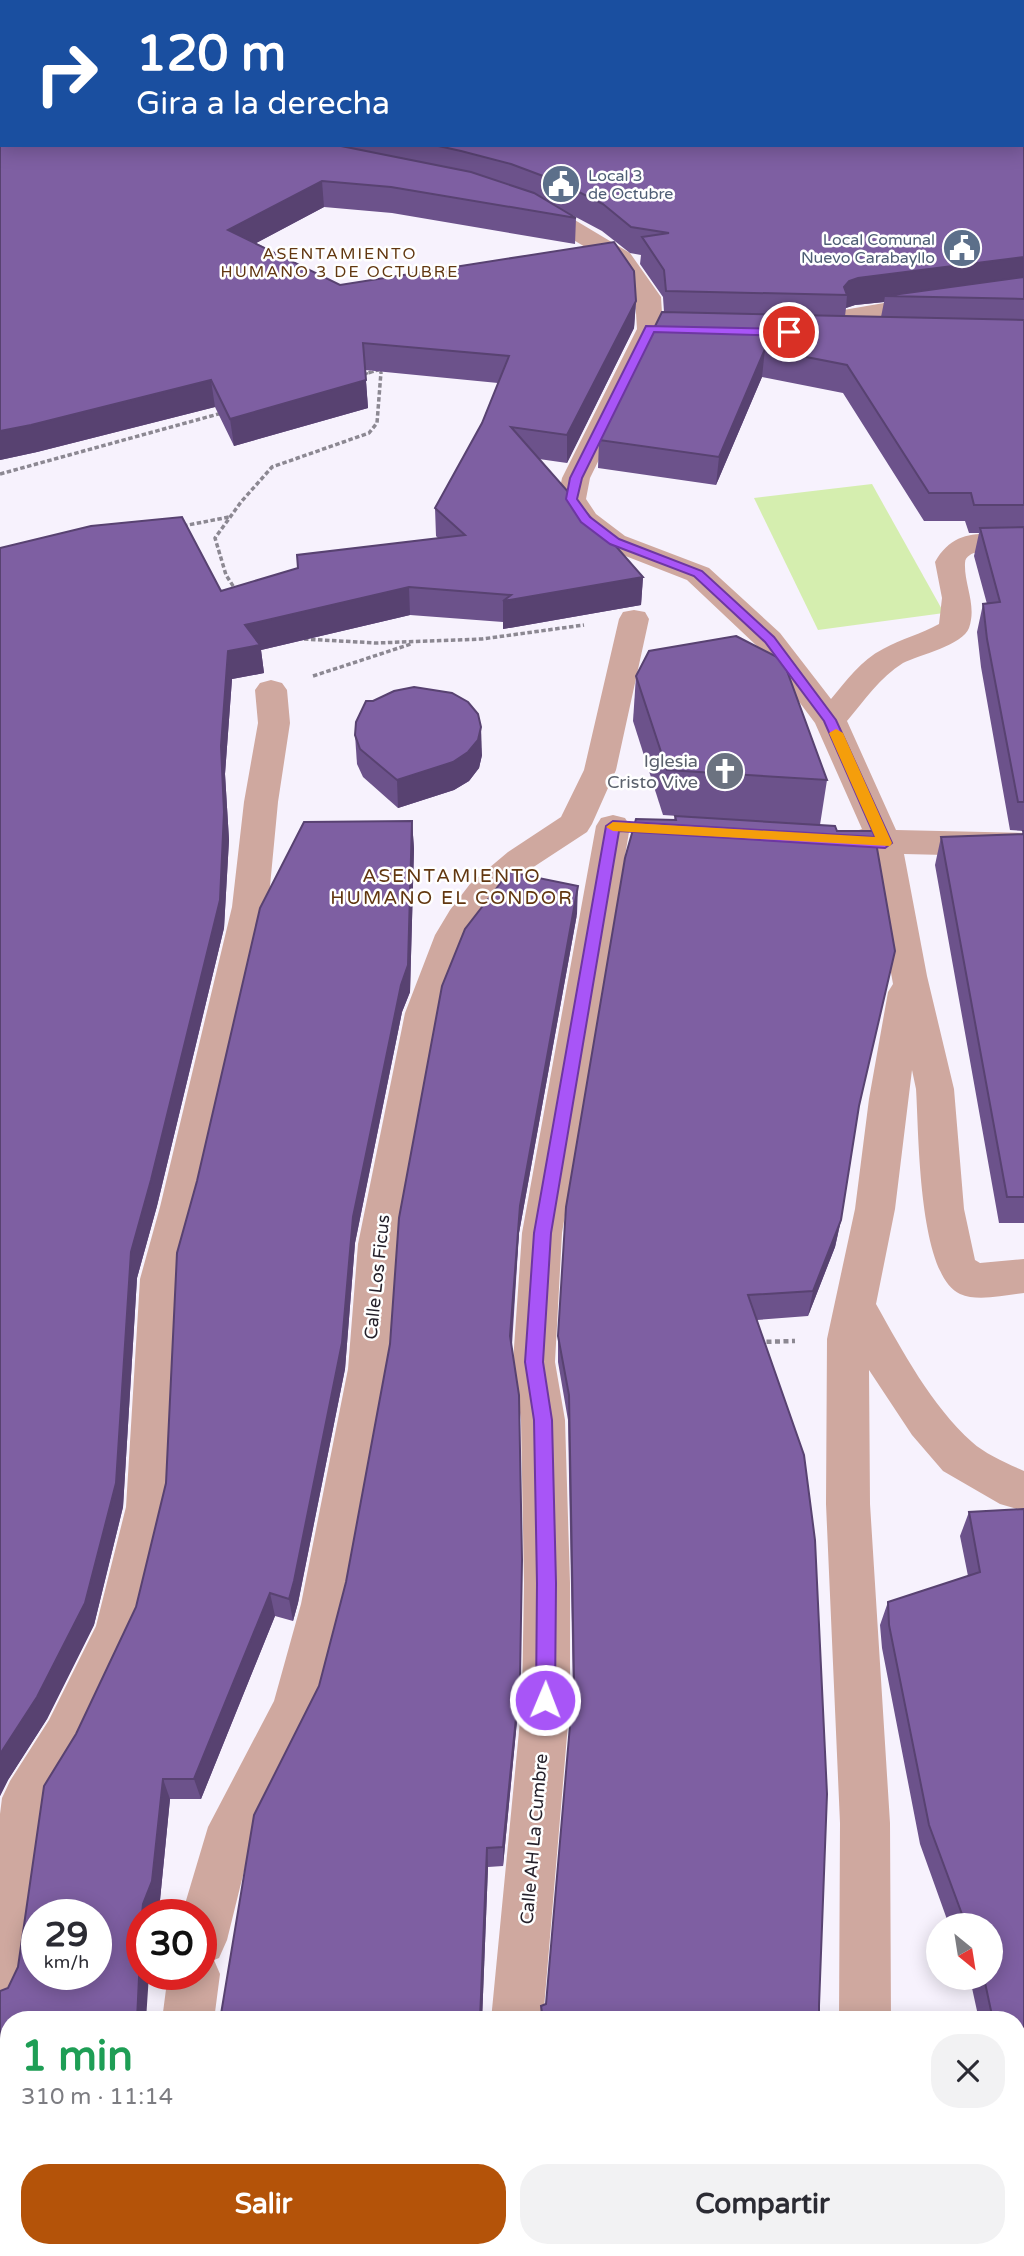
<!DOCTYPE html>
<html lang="es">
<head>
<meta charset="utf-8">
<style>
	:root { --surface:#fff; --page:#f2f2f3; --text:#2b2b33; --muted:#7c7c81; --accent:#b45309 }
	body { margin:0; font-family:"Varela Round",sans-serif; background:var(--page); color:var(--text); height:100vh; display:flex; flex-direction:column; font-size:26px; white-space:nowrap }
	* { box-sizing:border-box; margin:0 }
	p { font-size:23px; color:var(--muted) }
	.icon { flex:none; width:38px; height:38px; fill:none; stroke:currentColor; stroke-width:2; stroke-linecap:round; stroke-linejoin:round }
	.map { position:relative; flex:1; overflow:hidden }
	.side { position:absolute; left:0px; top:2011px; width:1026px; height:247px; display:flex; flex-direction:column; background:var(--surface); border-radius:28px 28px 0 0; box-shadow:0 4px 18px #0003 }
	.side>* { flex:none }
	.hud { position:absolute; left:0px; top:0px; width:1026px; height:147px; box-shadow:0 4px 18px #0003; background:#1a4fa0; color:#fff; overflow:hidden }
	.needle { width:46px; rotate:150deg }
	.fabs { position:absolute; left:926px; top:1913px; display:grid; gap:14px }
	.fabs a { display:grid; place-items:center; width:77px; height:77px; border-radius:50%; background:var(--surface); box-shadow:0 4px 18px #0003; font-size:35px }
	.speed { position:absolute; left:21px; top:1899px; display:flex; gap:14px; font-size:35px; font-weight:700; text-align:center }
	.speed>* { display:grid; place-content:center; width:91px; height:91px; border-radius:50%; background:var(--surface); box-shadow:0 4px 18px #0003; line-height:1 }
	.speed small { font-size:18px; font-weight:400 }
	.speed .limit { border:10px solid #d22; background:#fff; color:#111 }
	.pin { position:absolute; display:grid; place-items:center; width:60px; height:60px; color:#fff; margin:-30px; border:4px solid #fff; border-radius:50%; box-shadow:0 2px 7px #0007 }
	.me { position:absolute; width:77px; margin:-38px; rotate:1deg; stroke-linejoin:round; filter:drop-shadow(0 0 5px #0008) }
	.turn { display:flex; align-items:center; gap:24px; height:147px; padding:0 21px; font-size:32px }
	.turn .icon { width:91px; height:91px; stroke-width:2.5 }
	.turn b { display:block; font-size:49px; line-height:60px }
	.round { display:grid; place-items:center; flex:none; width:74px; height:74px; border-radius:28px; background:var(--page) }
	.headline { display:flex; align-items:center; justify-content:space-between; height:119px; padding:0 21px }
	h1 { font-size:42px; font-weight:700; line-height:52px; color:#1e9e55 }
	.button { display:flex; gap:14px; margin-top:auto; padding:14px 21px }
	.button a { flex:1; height:80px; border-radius:28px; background:var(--accent); color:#fff; font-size:28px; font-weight:700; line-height:80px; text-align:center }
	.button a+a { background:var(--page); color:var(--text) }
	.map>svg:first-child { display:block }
	.green { fill:#d5eeaf }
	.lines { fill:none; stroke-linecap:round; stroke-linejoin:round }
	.path-far2 { stroke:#8c8892; stroke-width:2.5; stroke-dasharray:3.5 2; stroke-linecap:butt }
	.path-far1 { stroke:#8c8892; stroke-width:3.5; stroke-dasharray:4.5 2.5; stroke-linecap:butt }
	.path { stroke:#8c8892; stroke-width:4.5; stroke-dasharray:5 3.5; stroke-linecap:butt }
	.street { fill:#cfa89f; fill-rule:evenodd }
	.wall { fill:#6c528b; fill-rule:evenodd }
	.shaded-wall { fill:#584271 }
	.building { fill:#7e5fa2; stroke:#584271; stroke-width:2; fill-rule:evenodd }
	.route { fill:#a855f7; stroke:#6d37a1; stroke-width:2 }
	.slow { fill:#f59e0b }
	.labels { text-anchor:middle; stroke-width:5; stroke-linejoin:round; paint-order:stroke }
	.far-service-label { font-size:16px; fill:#4e5e75; stroke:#fff; text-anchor:start }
	.far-neighbourhood-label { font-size:16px; letter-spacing:2px; fill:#623710; stroke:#fff }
	.worship-label { font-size:18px; fill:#5b616d; stroke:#fff; text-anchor:end }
	.street-label { font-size:18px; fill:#231f29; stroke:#fff }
	.neighbourhood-label { font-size:19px; letter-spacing:2px; fill:#623710; stroke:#fff }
</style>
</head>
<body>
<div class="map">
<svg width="1024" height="2256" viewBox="0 0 1024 2256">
	<rect width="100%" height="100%" fill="#f7f2fd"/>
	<polygon class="green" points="872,484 944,613 818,630 754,498"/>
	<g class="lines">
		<g class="path-far2">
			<polyline points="365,374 380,370"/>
			<polyline points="381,374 381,368"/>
		</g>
		<g class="path-far1">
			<polyline points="362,375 371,372"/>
			<polyline points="0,474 222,413"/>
			<polyline points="183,526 229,517"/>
			<polyline points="237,592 226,575 215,538 241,502 272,467 369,433 377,423 381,372"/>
			<polyline points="304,639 376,643 482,639 584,625"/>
			<polyline points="313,676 411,644"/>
		</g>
		<polyline class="path" points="758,1342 795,1341"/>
		<g class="street">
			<path d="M530 201 553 207 630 253 661 297 663 329 590 478 586 499 596 514 625 536 709 568 780 633 831 699C846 681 861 660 883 649 901 639 921 634 939 624L942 598 935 562C956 525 987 535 1024 535V553C1013 553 978 548 970 555 967 557 965 559 965 563 964 585 977 605 969 628 963 645 919 655 903 663 880 677 864 701 847 721L896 830 1024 833V857L904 854 927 976 954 1089 964 1209 975 1260 980 1263 1024 1259V1293C1004 1295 978 1302 960 1294 918 1275 919 1133 916 1089L912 1070 895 1209 876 1304C903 1352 931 1405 972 1442 985 1454 1008 1464 1024 1471V1511L1000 1504 943 1471 912 1435 869 1370 870 1504 890 1823 891 2020H839L840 1823 826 1504 827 1339 855 1209 869 1099 888 992 893 984 870 853 850 849 845 841 850 833 862 829 815 723 758 647 687 580 605 548 576 526 558 499 562 478 637 329 635 297 612 263 535 217 522 213 518 208 522 203Z"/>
			<polygon points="1024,285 1024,301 913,314 797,334 788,331 784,326 788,321 797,318 913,298"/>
			<polygon points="634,610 645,612 649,619 616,770 592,824 587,832 532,868 494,902 471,935 441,1013 398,1244 390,1369 347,1604 320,1707 249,1851 227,1940 219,1958 214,1960 220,1974 214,2020 162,2020 168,1974 201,1974 201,1914 182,1914 208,1827 274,1701 301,1604 348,1369 358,1244 405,1013 435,935 450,910 470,884 508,852 561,817 584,770 619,619 623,612"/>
			<polygon points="271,680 282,683 287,690 290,723 278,802 268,907 200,1207 180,1279 170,1507 141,1629 83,1754 51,1805 26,1984 18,2002 0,2010 0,1814 2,1798 10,1781 49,1720 96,1626 126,1507 140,1279 160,1207 232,907 244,802 258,723 255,690 260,683"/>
			<polygon points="613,815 625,818 630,826 562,1233 555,1362 565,1420 570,1583 570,1700 543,2020 491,2020 522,1700 524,1583 521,1420 513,1362 522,1233 596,826 601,818"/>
			<polygon points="34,2249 219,2249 220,2252 218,2256 37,2256"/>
			<polygon points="501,2249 557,2249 558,2256 502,2256"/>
			<rect x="838" y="2249" width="56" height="7"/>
		</g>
	</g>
	<g class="wall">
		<path d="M0 0H1024V59V2H2V145H1024V98V831L1010 830 981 667 977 632 983 604H987L974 556 979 533H969L965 521H924L843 393 762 377 716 485 598 468 599 440 662 312H664L663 297 640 264 641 255 630 253 602 231 572 215 576 218 575 244 392 213 324 207 256 243 340 285 614 242 634 271 636 301 634 328 567 463 539 459 643 577 641 605 503 629V622L410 615 261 650 264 673 232 679 225 774 229 840 224 928 157 1206 137 1278 123 1507 94 1625 47 1719 8 1780 0 1796V548L91 526 182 517 221 591 298 568 297 555 439 539 436 536 435 508 482 423 498 383 365 370 368 408 234 446 215 407 37 452 0 460ZM884 302 881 317 845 316 846 308 855 305Z"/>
		<polygon points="636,676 827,780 820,825 663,815 633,721"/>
		<polygon points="355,735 482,755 479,768 469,781 454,790 398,808 363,777 357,764"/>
		<polygon points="675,816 858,1113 841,1220 835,1247 808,1316 757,1320 819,2020 540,2020 541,2006 546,2004 573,1695 568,1420 558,1362 558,1336"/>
		<polygon points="412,821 414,849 410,992 402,1012 355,1243 345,1369 298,1603 293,1621 275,1616 201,1799 170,1799 160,1900 154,1914 142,1914 9,2020 9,2244 0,2235 0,1991 8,1988 18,1967 76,1734 136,1607"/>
		<polygon points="1023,831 1024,831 1024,1223 999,1223 935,865 941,837 1022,834"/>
		<polygon points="577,914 519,1233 512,1345 519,1700 503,1866 488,1867 482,2020 220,2020 319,1686"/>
		<polygon points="1024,1509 1024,2165 1017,2166 1017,2020 979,2020 972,1988 969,1978 990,1978 990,1925 949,1925 920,1844 882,1648 880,1625 888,1602 968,1576 960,1536 969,1512"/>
		<polygon points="578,2249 804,2249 803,2256 579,2256"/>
	</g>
	<g class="shaded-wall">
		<polygon points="322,181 324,207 232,256 228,230"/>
		<polygon points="1024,257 1024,283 885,296 884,302 855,305 846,308 847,295 844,287 849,281 858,278"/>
		<polygon points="636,301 634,328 567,463 567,435"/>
		<polygon points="765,349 762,377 716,485 719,457"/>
		<polygon points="211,380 215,407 37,452 0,460 0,431"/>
		<polygon points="366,380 368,408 234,446 230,419"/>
		<polygon points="643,577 641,605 503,629 503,601"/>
		<polygon points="409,587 410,615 261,650 264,673 232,679 225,774 229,840 224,928 157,1206 137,1278 123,1507 94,1625 47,1719 8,1780 0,1796 0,1754 131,1252 221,746 228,651 245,625"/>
		<polygon points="481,727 482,755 479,768 469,781 454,790 398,808 397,780"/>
		<polygon points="412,821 414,849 410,992 402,1012 355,1243 345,1369 298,1603 293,1621 289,1599 353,1217"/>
		<polygon points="578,886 577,914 519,1233 510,1362 510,1336 520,1206"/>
		<polygon points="841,1220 835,1247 808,1316 813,1291"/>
		<polygon points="522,1560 519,1700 503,1866 503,1847"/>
		<polygon points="270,1593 275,1616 201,1799 194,1779"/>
		<polygon points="163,1779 170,1799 160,1900 154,1914 142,1914 143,1904"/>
		<polygon points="487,1848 488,1867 482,2020 480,2020"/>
		<polygon points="142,1928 142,1974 149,1974 146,2020 137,2020"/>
		<polygon points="114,2249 116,2249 122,2256 113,2256"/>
	</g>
	<g class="building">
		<polygon points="0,0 1024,0 1024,35 1024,2 2,2 2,145 336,145 471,172 534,193 576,218 391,187 322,181 228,230 340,285 614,242 634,271 636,301 567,435 511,427 643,577 503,601 511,595 409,587 245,625 260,645 228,651 221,746 224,812 220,900 151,1180 131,1252 116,1483 85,1603 37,1697 0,1754 0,548 91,526 182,517 221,591 298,568 297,555 465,535 435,508 482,423 509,356 363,343 366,380 230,419 211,380 31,425 0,431"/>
		<polygon points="1024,98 1024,257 858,278 849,281 844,287 847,295 666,291 664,270 642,237 669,233 631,227 603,204 559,182 511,164 461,151 434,145 1024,145"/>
		<polygon points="1024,277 1024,299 885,296"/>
		<polygon points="662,312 1024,320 1024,505 974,505 971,493 929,493 847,365 765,349 719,457 599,440"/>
		<polygon points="1024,527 1024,802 1018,802 987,639 983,604 1000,602 980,528"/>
		<polygon points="736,636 783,660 827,780 667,770 636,676 649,651"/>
		<polygon points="414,687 452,693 468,702 478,714 481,727 478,740 468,752 453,762 397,780 360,749 355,735 356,722 366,701 373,701 394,691"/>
		<polygon points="675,816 835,826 837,831 874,831 895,951 859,1106 841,1220 813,1291 748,1295 804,1455 815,1540 827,1794 819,2006 819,2020 543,2020 541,2006 546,2004 574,1679 569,1395 558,1336 566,1207 625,858 636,819 676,820"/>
		<path d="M412 821 408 965 401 985 353 1217 342 1343 294 1581 289 1599 270 1593 194 1779H163L152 1881 143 1904 142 1914 137 2020H9V2234H0V1991L8 1988 18 1967 44 1786 76 1734 136 1607 166 1483 177 1253 197 1181 260 908 304 822ZM37 1914H96V1974H37Z"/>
		<polygon points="1023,831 1024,831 1024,1197 1007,1197 941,837 1024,834"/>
		<polygon points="509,872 578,886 520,1206 510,1336 519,1395 522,1560 520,1678 503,1847 487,1848 480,2020 220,2020 254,1815 319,1686 346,1582 390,1344 399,1218 442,986 465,929"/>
		<polygon points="1024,1509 1024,2153 1022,2153 1017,2129 1017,2020 993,2020 984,1978 990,1978 990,1925 966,1925 929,1825 889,1625 888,1602 980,1572 969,1512"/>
		<polygon points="0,2246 9,2246 9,2249 114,2249 113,2256 0,2256"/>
		<polygon points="581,2249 804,2249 803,2256 583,2256"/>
	</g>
	<polygon class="route" points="646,326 789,329 794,332 789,336 654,332 582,478 577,499 590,517 619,539 702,571 774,637 836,720 892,843 885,848 619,831 551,1233 543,1362 552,1420 556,1583 555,1700 552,1706 545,1709 539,1706 536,1700 537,1583 534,1420 525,1362 534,1233 606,826 613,821 875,837 824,721 765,642 694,576 610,544 581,522 566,499 570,478"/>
	<polygon class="slow" points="836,729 843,733 892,843 890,846 613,831 606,827 613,822 875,837 829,733"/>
	<defs>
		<g id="civic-disc" transform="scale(2.0125)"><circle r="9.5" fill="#5c6f8a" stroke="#fff"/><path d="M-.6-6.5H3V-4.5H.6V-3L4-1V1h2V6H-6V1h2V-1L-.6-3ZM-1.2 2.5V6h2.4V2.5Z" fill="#fff"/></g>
		<g id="church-disc" transform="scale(2.0125)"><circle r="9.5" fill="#6b7280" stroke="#fff"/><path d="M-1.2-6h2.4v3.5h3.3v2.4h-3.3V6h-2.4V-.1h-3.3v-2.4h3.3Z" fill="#fff"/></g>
	</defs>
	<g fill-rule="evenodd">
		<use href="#civic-disc" x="561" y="184"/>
		<use href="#civic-disc" x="962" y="248"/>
		<use href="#church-disc" x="725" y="771"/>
	</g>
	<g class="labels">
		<g class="far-service-label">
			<text x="588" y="181">Local 3<tspan x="588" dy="18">de Octubre</tspan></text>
			<text x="935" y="245" text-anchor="end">Local Comunal<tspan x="935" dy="18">Nuevo Carabayllo</tspan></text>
		</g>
		<g class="far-neighbourhood-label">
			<text x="340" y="259">ASENTAMIENTO<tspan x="340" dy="18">HUMANO 3 DE OCTUBRE</tspan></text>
		</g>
		<g class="worship-label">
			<text x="698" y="767">Iglesia<tspan x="698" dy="21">Cristo Vive</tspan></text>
		</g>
		<g class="street-label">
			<text transform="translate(377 1277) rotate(-84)" y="6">Calle Los Ficus</text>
			<text transform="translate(534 1839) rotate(-85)" y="6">Calle AH La Cumbre</text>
		</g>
		<g class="neighbourhood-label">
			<text x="452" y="882">ASENTAMIENTO<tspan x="452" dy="22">HUMANO EL CONDOR</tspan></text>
		</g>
	</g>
</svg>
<div class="fabs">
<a><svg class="needle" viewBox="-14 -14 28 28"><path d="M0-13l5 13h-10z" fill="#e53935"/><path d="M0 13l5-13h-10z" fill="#7c7c81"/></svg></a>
</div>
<div class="speed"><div>29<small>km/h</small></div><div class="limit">30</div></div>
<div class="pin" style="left:789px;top:332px;background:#d93025"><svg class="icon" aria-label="arrive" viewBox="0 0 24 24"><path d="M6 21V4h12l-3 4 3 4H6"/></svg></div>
<svg class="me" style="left:545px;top:1700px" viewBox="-20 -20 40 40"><circle r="17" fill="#a855f7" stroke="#fff" stroke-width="3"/><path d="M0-11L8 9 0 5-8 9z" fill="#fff"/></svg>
<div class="hud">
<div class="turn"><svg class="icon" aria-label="right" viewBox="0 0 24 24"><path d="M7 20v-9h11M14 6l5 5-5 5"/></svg><div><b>120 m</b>Gira a la derecha</div></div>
</div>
<section class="side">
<div class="headline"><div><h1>1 min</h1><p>310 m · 11:14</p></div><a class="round"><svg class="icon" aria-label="close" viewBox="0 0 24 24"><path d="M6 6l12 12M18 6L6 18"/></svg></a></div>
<div class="button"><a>Salir</a><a>Compartir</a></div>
</section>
</div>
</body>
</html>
